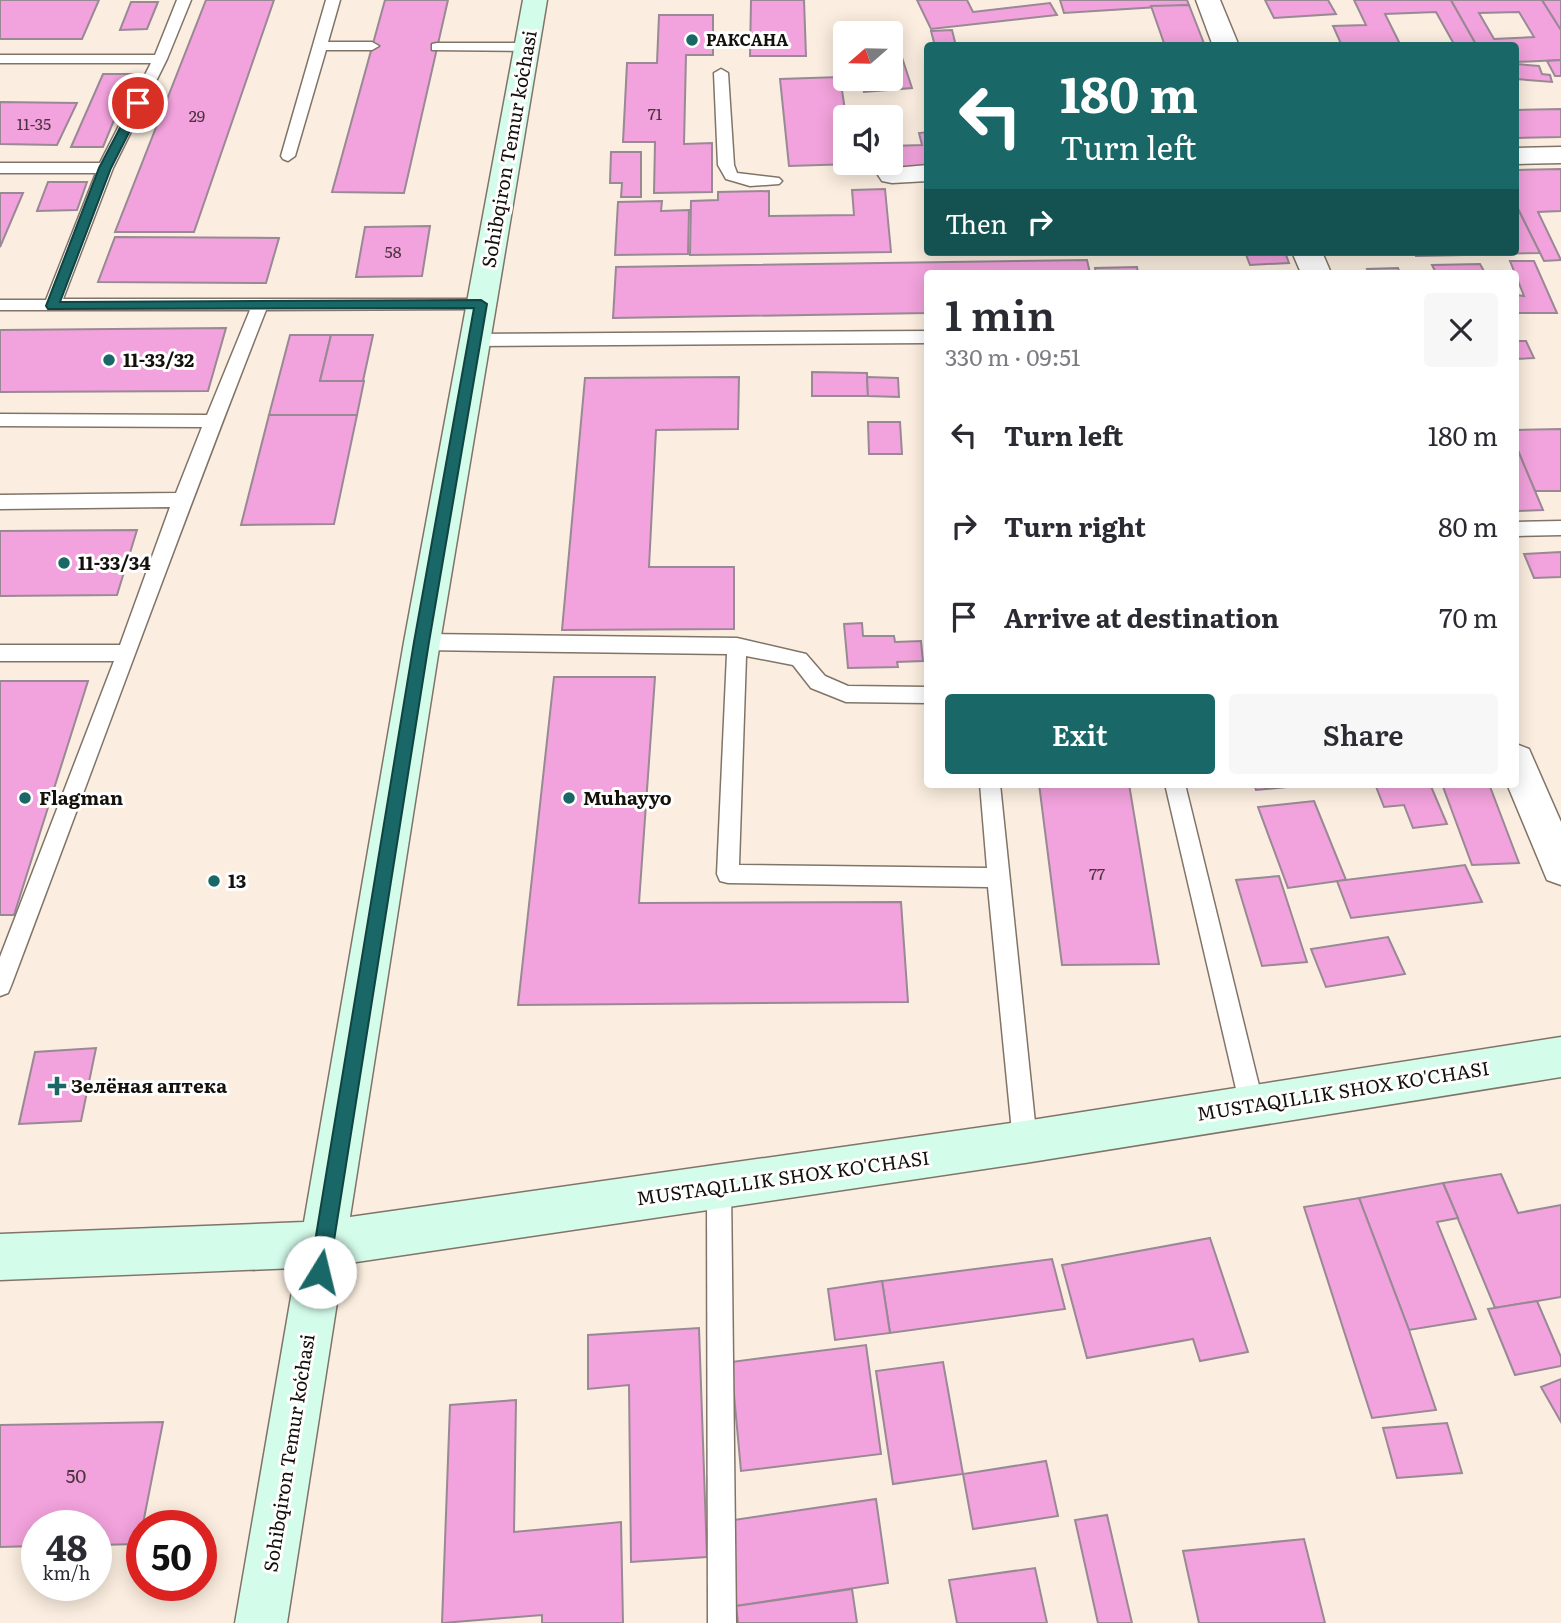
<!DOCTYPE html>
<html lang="en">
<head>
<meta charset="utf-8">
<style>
	:root { --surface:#fff; --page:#f7f7f7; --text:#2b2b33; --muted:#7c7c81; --accent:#196766 }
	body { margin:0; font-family:Literata,serif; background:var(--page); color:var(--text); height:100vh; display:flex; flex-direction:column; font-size:26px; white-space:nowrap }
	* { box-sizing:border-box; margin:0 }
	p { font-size:23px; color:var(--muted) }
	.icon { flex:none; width:38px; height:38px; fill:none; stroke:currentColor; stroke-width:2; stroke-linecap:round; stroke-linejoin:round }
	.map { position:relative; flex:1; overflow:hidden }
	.side { position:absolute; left:924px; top:270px; width:595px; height:518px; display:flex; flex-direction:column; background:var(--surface); border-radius:7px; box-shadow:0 4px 18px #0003 }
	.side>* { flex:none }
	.banner { position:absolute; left:924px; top:42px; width:595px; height:214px; border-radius:7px; box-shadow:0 4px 18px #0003; background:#196766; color:#fff; overflow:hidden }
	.needle { width:46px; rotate:250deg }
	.tools { position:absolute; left:833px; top:21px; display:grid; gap:14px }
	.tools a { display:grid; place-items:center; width:70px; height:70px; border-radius:7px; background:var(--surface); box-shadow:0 4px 18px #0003; font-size:35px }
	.speed { position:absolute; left:21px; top:1510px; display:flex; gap:14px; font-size:35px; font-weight:700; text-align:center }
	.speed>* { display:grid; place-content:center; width:91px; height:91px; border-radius:50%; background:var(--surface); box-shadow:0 4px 18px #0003; line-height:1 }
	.speed small { font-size:18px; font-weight:400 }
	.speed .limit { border:10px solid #d22; background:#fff; color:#111 }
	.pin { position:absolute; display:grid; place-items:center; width:60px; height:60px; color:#fff; margin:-30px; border:4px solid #fff; border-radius:50%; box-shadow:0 2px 7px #0007 }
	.me { position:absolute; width:77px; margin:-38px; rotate:9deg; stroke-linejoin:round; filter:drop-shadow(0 0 5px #0008) }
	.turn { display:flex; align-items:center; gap:24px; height:147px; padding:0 21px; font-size:32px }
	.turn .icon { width:91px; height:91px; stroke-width:2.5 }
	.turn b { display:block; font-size:49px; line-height:60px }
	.then { display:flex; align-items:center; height:66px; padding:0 21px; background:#0003; gap:14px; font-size:26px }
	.round { display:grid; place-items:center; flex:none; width:74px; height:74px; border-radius:7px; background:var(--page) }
	.headline { display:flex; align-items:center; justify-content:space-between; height:119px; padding:0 21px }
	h1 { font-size:42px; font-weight:600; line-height:52px }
	.button { display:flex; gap:14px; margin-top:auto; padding:14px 21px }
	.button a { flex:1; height:80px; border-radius:7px; background:var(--accent); color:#fff; font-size:28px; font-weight:600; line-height:80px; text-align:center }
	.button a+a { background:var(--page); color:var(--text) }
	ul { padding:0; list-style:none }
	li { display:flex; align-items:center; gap:21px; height:91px; padding:0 21px }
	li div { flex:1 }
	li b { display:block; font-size:26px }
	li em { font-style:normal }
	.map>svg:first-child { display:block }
	.building { fill:#f2a2dc; stroke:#988994; stroke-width:2; fill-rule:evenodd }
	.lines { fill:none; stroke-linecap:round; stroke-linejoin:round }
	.lane-casing { stroke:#807468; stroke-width:3 }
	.street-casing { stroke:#807468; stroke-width:3 }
	.secondary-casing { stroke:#807468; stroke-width:3 }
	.lane { fill:#fff; fill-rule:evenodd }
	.street { fill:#fff; fill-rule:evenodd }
	.secondary { fill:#d4fceb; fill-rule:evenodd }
	.route { fill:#196766; stroke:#104342; stroke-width:2 }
	.poi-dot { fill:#196766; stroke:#fff; stroke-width:2.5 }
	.labels { text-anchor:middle; stroke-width:6; stroke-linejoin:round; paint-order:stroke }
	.far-poi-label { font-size:16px; font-weight:bold; fill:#14100b; stroke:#fff; text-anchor:start }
	.number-label { font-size:16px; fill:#4c343f }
	.street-label { font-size:19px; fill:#14100b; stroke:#fff }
	.poi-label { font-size:19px; font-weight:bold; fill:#14100b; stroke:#fff; text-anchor:start }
	.near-number-label { font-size:19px; fill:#4c343f }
</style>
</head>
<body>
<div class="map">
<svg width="1561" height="1623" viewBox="0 0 1561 1623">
	<rect width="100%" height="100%" fill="#fbeee0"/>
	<g class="building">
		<polygon points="0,0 99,0 82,39 0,39"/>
		<polygon points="206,0 274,0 194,232 115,232"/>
		<polygon points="385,0 448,0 404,193 332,192"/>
		<polygon points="751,0 804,0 806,56 750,56"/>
		<polygon points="917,0 967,0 973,12 1050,3 1057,15 931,29"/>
		<polygon points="1060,0 1187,0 1189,5 1064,13"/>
		<polygon points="1265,0 1328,0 1336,14 1274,18"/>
		<polygon points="1354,0 1451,0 1477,46 1455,46 1436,12 1385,14 1401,46 1342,46 1333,26 1366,25"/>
		<path d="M1451 0H1542L1561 30V60L1516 62V46H1477ZM1519 12 1534 37 1494 39 1479 13Z"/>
		<polygon points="1542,0 1561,0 1561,30"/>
		<polygon points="131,2 158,2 147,29 120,30"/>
		<polygon points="1189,5 1205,46 1165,46 1151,6"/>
		<polygon points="659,15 713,15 713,55 686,55 684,144 712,143 712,192 654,193 655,142 623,142 627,63 657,63"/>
		<polygon points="893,30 912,88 864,92 861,79 891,79 891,33 882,33 881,31"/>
		<polygon points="952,30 956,46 935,46 931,31"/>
		<polygon points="1561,60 1561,76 1555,76 1547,61"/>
		<polygon points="1516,64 1539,66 1542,74 1550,75 1552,82 1516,79"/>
		<polygon points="103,74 133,74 103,147 71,147"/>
		<polygon points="840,77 846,117 845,163 853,164 789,166 780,79"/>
		<polygon points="0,102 77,103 57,145 0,144"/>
		<polygon points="1561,109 1561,137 1516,138 1516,110"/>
		<polygon points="928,132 928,166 889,168 891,146 922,145 919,133"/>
		<polygon points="611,152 641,152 641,197 621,197 622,183 610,183"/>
		<polygon points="1561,169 1561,211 1538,212 1561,260 1544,261 1516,205 1516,170"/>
		<polygon points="48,182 87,182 77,210 37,211"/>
		<polygon points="885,189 891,252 690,255 691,201 718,200 718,192 769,191 769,216 854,215 852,190"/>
		<polygon points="0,193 23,193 0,247"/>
		<polygon points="662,201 661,211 689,210 688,254 615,255 618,202"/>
		<polygon points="1516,205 1540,253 1476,254 1475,252 1516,252"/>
		<polygon points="430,226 422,276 356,277 365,227"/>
		<polygon points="115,237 279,238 266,283 98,282"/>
		<polygon points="1245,252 1285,252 1289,263 1250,265"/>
		<polygon points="1415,252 1462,252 1463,255 1416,256"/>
		<polygon points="1087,260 1090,273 928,273 928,313 613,318 616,267"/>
		<polygon points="1510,261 1534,261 1557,313 1516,313 1516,295 1524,296"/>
		<polygon points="1480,264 1485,273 1436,273 1432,265"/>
		<polygon points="1137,267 1138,273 1096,273 1095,268"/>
		<polygon points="1398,268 1400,273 1368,273 1367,269"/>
		<polygon points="226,328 208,391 0,392 0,330"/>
		<polygon points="290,335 331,335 320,381 364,381 357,415 269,415"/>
		<polygon points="331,335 373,335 363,381 320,381"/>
		<polygon points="1516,341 1526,341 1534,358 1516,359"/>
		<polygon points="812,372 867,373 868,396 812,396"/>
		<polygon points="739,377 738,429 656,430 649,567 734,567 734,629 562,630 585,378"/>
		<polygon points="867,377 898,378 899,397 868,396"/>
		<polygon points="269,415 357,415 334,524 241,525"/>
		<polygon points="868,422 900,422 902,454 869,454"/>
		<polygon points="1561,429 1561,491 1535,491 1516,446 1516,430"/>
		<polygon points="1516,446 1535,491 1543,510 1516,511"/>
		<polygon points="137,530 117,595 0,596 0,531"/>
		<polygon points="1561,552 1561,577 1534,578 1524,554"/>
		<polygon points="862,623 863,636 894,636 895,642 921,641 923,661 897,662 898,667 848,668 844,624"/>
		<polygon points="554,677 655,677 639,903 901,902 908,1002 518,1005"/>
		<polygon points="0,681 88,681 14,915 0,915"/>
		<polygon points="1039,784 1129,784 1159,964 1062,965"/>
		<polygon points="1254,784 1317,784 1256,790"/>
		<polygon points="1375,784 1430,784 1447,824 1413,828 1404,805 1384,807"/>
		<polygon points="1442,784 1489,784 1519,863 1472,865"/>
		<polygon points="1314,801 1346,880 1288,888 1258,807"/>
		<polygon points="1465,865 1482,902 1351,918 1337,881"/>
		<polygon points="1279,876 1307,962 1262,966 1236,880"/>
		<polygon points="1388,937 1405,974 1326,987 1311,949"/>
		<polygon points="96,1048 81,1121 19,1124 35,1052"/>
		<polygon points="1501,1174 1518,1213 1561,1205 1561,1297 1495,1308 1443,1183"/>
		<polygon points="1443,1183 1458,1218 1437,1222 1476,1319 1409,1330 1359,1198"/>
		<polygon points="1359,1198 1409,1330 1436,1410 1372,1418 1304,1207"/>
		<polygon points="1210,1238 1248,1352 1200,1361 1193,1339 1087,1358 1062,1265"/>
		<polygon points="1052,1259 1065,1309 890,1333 882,1281"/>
		<polygon points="882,1281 890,1333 835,1340 828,1289"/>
		<polygon points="1537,1301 1561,1357 1561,1366 1515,1375 1488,1309"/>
		<polygon points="699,1328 707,1557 631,1562 629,1385 588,1389 588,1335"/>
		<polygon points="866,1345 881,1454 741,1471 731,1362"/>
		<polygon points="943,1362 963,1474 893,1484 876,1371"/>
		<polygon points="1561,1379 1561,1422 1541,1387"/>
		<polygon points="516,1400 514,1532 621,1522 623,1623 542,1623 542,1615 442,1623 450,1405"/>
		<polygon points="163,1422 139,1544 96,1545 96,1526 37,1526 37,1546 0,1547 0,1425"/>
		<polygon points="1447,1423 1462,1473 1397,1478 1383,1428"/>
		<polygon points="1046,1461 1058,1516 973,1529 963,1474"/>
		<polygon points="876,1499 888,1583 736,1606 727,1521"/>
		<polygon points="1107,1515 1132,1623 1098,1623 1075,1520"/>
		<polygon points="1304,1539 1325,1623 1199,1623 1183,1551"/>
		<polygon points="1035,1568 1047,1623 957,1623 949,1580"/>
		<polygon points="852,1589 857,1623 738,1623 736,1606"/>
	</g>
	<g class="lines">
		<g class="lane-casing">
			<g id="lane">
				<path d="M177 0H191L167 59 113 168 63 299H481L489 304 481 309 266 310C178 534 96 761 11 986L8 993 0 996V957L114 661H0V645H120L170 507 0 509V495L176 493 202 427 0 426V414L207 415 250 310H0V300H46L96 173H0V163H100L151 63H0V55H155Z"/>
				<polygon points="326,0 340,0 328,42 372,42 379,46 372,50 326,50 295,156 288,161 283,159 281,156"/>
				<polygon points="437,43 527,43 534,47 527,51 432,50 432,44"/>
				<polygon points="721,69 728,73 734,165 737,173 779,178 782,181 779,184 750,186 726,179 718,165 714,73"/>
				<polygon points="928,331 928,343 474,346 466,340 474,334"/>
				<polygon points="1561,521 1561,535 1516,536 1516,522"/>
				<polygon points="422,634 737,638 806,654 825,676 848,686 928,687 928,703 846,702 811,688 793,665 746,656 739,865 987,868 980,784 1000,784 1037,1142 1034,1150 1025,1154 1016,1150 1013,1142 988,887 728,883 720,881 717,874 727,654 422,650 415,647 412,642 415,637"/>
				<polygon points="1165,784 1185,784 1264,1106 1260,1114 1252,1117 1244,1114 1240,1106"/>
				<polygon points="719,1175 728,1178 731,1187 736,1623 708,1623 707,1187 710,1178"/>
			</g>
		</g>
		<g class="street-casing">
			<g id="street">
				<polygon points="1196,0 1220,0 1239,46 1213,46"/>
				<polygon points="1561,147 1561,163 1516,164 1516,148"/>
				<polygon points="928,165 928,181 892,183 882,181 878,175 882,169"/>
				<polygon points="1292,252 1322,252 1331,273 1301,273"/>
				<polygon points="1516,744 1529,749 1561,822 1561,885 1547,880 1507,784 1516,784"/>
			</g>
		</g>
		<g class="secondary-casing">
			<polygon id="secondary" points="523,0 547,0 440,642 350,1217 1025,1121 1561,1037 1561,1077 1025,1163 343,1264 287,1623 235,1623 296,1268 0,1280 0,1234 304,1222 404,642"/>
		</g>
		<use href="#lane" class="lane"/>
		<use href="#street" class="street"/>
		<use href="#secondary" class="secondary"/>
	</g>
	<polygon class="route" points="138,100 144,103 111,168 60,302 481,300 487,304 429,642 329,1272 326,1278 320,1281 313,1278 310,1272 414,642 474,308 48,309 46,306 99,168 133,103"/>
	<g class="poi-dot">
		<circle cx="692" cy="40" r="7"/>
		<circle cx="109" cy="360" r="7"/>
		<circle cx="64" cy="563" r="7"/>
		<circle cx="25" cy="798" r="7"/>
		<circle cx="569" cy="798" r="7"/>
		<circle cx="214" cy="881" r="7"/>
		<path d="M53.5 1075.5h7v7h7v7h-7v7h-7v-7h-7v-7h7z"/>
	</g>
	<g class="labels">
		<g class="far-poi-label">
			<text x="706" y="46">РАКСАНА</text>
		</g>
		<g class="number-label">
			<text x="655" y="120">71</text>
			<text x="197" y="122">29</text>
			<text x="34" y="130">11-35</text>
			<text x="393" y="258">58</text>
			<text x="1097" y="880">77</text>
		</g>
		<g class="street-label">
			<text transform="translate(509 149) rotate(-80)" y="7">Sohibqiron Temur koʻchasi</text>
			<text transform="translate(1343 1091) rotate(-9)" y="7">MUSTAQILLIK SHOX KO'CHASI</text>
			<text transform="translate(783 1178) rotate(-8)" y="7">MUSTAQILLIK SHOX KO'CHASI</text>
			<text transform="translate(289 1453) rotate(-81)" y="7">Sohibqiron Temur koʻchasi</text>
		</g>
		<g class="poi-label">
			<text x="123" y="367">11-33/32</text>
			<text x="78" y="570">11-33/34</text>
			<text x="39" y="805">Flagman</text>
			<text x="583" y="805">Muhayyo</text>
			<text x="228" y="888">13</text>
			<text x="71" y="1093">Зелёная аптека</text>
		</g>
		<g class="near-number-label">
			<text x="76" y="1483">50</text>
		</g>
	</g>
</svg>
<div class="tools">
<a><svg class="needle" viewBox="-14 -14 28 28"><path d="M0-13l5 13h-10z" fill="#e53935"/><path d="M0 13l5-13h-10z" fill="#7c7c81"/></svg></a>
<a><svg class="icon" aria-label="sound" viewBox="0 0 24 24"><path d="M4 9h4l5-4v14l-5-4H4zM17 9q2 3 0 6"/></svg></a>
</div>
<div class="speed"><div>48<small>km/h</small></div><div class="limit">50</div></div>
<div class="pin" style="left:138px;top:103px;background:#d93025"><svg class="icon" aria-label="arrive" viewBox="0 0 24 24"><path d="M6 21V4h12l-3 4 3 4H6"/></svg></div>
<svg class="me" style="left:320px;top:1272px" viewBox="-20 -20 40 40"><circle r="19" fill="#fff"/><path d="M0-13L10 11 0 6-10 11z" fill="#196766"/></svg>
<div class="banner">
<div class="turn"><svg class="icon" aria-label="left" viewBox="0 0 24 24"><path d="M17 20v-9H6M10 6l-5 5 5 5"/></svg><div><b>180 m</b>Turn left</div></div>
<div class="then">Then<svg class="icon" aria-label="right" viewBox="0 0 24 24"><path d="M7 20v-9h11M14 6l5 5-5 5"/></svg></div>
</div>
<section class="side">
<div class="headline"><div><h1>1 min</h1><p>330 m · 09:51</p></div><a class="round"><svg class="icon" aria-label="close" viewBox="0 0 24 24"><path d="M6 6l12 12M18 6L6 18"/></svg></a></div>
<ul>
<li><svg class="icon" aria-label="left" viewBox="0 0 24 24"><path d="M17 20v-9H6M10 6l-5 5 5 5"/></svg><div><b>Turn left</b></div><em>180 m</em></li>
<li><svg class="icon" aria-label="right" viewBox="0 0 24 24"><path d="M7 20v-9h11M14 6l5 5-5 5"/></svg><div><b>Turn right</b></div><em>80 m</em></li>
<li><svg class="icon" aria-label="arrive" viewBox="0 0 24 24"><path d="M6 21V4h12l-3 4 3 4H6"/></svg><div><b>Arrive at destination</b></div><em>70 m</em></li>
</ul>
<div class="button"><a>Exit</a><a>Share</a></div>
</section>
</div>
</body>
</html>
